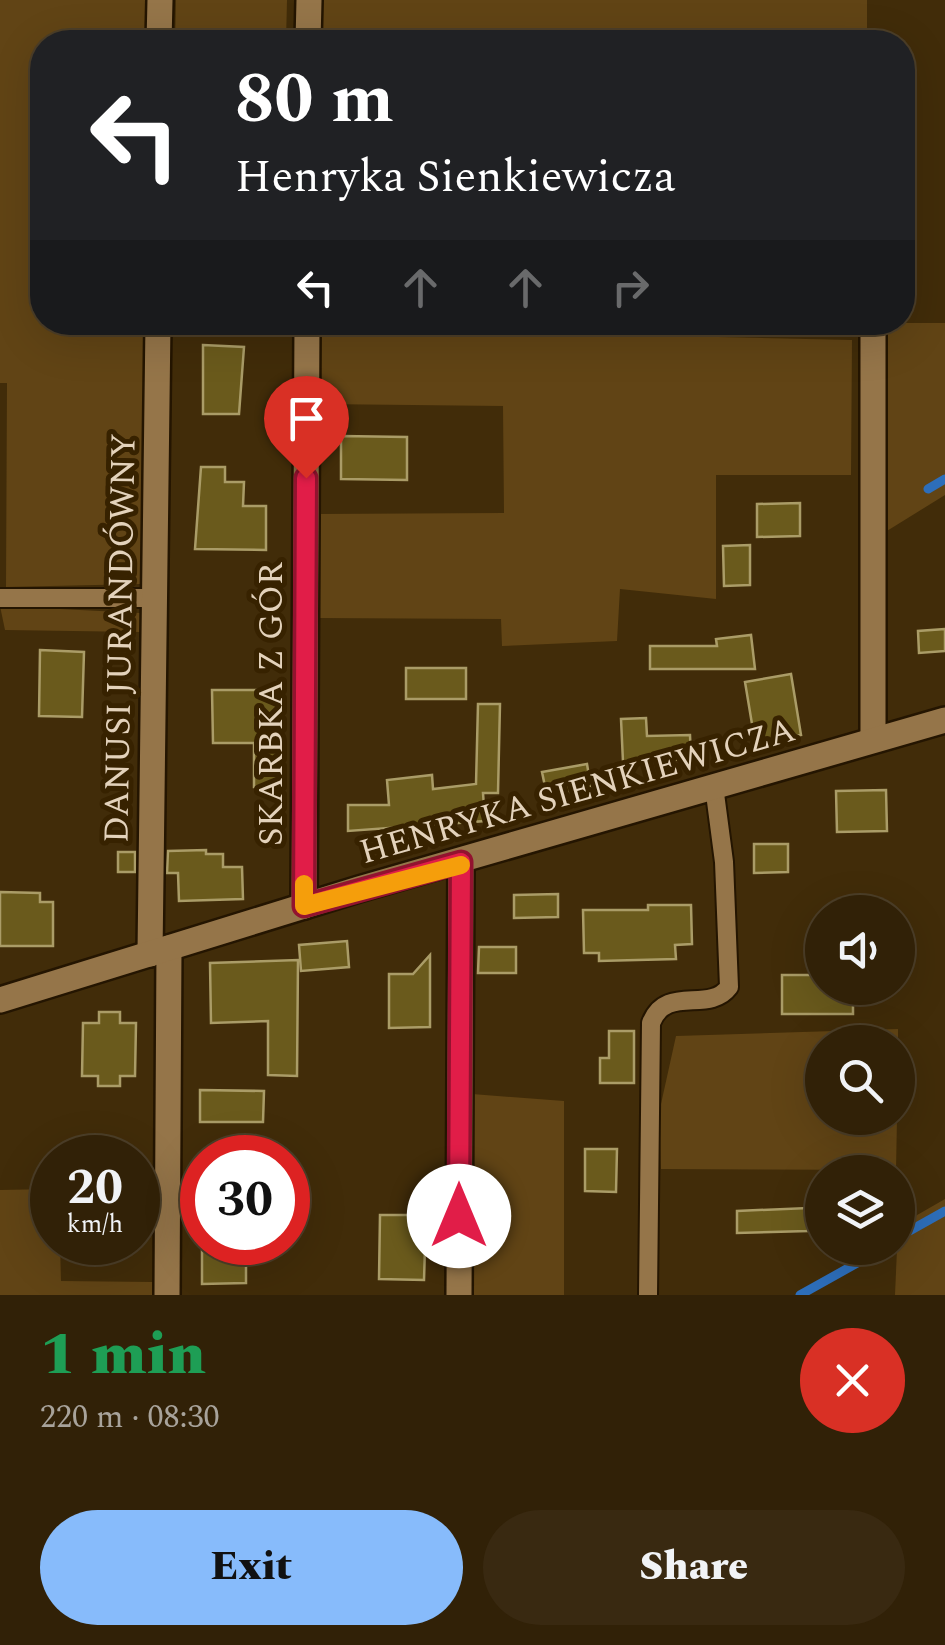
<!DOCTYPE html>
<html lang="en">
<head>
<meta charset="utf-8">
<style>
	:root { --surface:#312107; --page:#392911; --text:#f1f3f6; --muted:#a8a39b; --line:#4c3e28; --accent:#87bbfb }
	body { margin:0; font-family:Spectral,serif; background:var(--page); color:var(--text); height:100vh; display:flex; flex-direction:column; font-size:38px; white-space:nowrap }
	* { box-sizing:border-box; margin:0 }
	p { font-size:32px; color:var(--muted) }
	.icon { flex:none; width:55px; height:55px; fill:none; stroke:currentColor; stroke-width:2; stroke-linecap:round; stroke-linejoin:round }
	.map { position:relative; height:1295px; overflow:hidden }
	.panel { display:flex; flex-direction:column; background:var(--surface); flex:1 }
	.panel>* { flex:none }
	.guide { position:absolute; left:30px; top:30px; width:885px; height:305px; border-radius:40px; box-shadow:0 10px 40px #0002,0 0 0 2px var(--line); background:#202124; color:#fff; overflow:hidden }
	.fabs { position:absolute; left:805px; top:895px; display:grid; gap:20px }
	.fabs a { display:grid; place-items:center; width:110px; height:110px; border-radius:50%; background:var(--surface); box-shadow:0 10px 40px #0002,0 0 0 2px var(--line); font-size:50px }
	.speed { position:absolute; left:30px; top:1135px; display:flex; gap:20px; font-size:50px; font-weight:700; text-align:center }
	.speed>* { display:grid; place-content:center; width:130px; height:130px; border-radius:50%; background:var(--surface); box-shadow:0 10px 40px #0002,0 0 0 2px var(--line); line-height:1 }
	.speed small { font-size:25px; font-weight:400 }
	.speed .limit { border:15px solid #d22; background:#fff; color:#111 }
	.pin { position:absolute; display:grid; place-items:center; width:85px; height:85px; color:#fff; margin:-102px -42px; border-radius:50% 50% 50% 0; rotate:-45deg; box-shadow:0 0 10px #0007 }
	.pin .icon { rotate:45deg }
	.me { position:absolute; width:110px; margin:-55px; rotate:0deg; stroke-linejoin:round; filter:drop-shadow(0 0 8px #0008) }
	.turn { display:flex; align-items:center; gap:35px; height:210px; padding:0 40px; font-size:45px }
	.turn .icon { width:130px; height:130px; stroke-width:2.5 }
	.turn b { display:block; font-size:70px; line-height:85px }
	.lanes { display:flex; align-items:center; height:95px; padding:0 40px; background:#0003; justify-content:center; gap:50px; direction:ltr }
	.lanes .off { opacity:.35 }
	.round { display:grid; place-items:center; flex:none; width:105px; height:105px; border-radius:52px; background:var(--page) }
	.overview { display:flex; align-items:center; justify-content:space-between; height:170px; padding:0 40px }
	h1 { font-size:60px; font-weight:800; line-height:75px; color:#1e9e55 }
	.cta { display:flex; gap:20px; margin-top:auto; padding:20px 40px }
	.cta a { flex:1; height:115px; border-radius:60px; background:var(--accent); color:#111; font-size:40px; font-weight:800; line-height:115px; text-align:center }
	.cta a+a { background:var(--page); color:var(--text) }
	.map>svg:first-child { display:block }
	.green { fill:#614415 }
	.water { fill:#2d6eba }
	.lines { fill:none; stroke-linecap:round; stroke-linejoin:round }
	.stream { stroke:#2d6eba; stroke-width:9 }
	.building { fill:#6a5a1c; stroke:#aa9c67; stroke-width:2.5 }
	.lane-casing { stroke:#241501; stroke-width:22 }
	.street-casing { stroke:#241501; stroke-width:30 }
	.secondary-casing { stroke:#241501; stroke-width:30 }
	.lane { stroke:#957549; stroke-width:18 }
	.street { stroke:#957549; stroke-width:25 }
	.secondary { stroke:#957549; stroke-width:25 }
	.route-casing { stroke:#92132f; stroke-width:25 }
	.route { stroke:#e11d48; stroke-width:18 }
	.slow { stroke:#f59e0b; stroke-width:18 }
	.labels { text-anchor:middle; stroke-width:10; stroke-linejoin:round; paint-order:stroke }
	.street-label { font-size:35px; fill:#e3d2bb; stroke:#372200 }
</style>
</head>
<body>
<div class="map">
<svg width="945" height="1295" viewBox="0 0 945 1295">
	<rect width="100%" height="100%" fill="#412c09"/>
	<g class="green">
		<polygon points="0,0 149,0 148,42 42,42 42,322 144,323 141,584 6,587 7,383 0,383"/>
		<polygon points="176,0 287,0 286,42 175,42"/>
		<rect x="322" y="0" width="545" height="42"/>
		<polygon points="718,322 719,337 852,340 851,475 716,475 716,599 620,589 617,641 502,646 501,619 317,618 316,514 504,513 503,406 319,404 320,323"/>
		<polygon points="887,323 945,323 945,495 882,534"/>
		<polygon points="0,606 140,613 140,632 5,630"/>
		<polygon points="898,1029 898,1078 898,1042 822,1042 822,1118 897,1118 896,1170 661,1169 659,1113 676,1036"/>
		<polygon points="472,1094 564,1101 564,1295 468,1295"/>
		<polygon points="52,1189 52,1242 60,1243 61,1281 153,1282 153,1295 0,1295 0,1190"/>
		<polygon points="945,1199 945,1295 895,1295 898,1226"/>
	</g>
	<polygon class="water" points="82,1242 137,1243 137,1247 129,1256 92,1257"/>
	<g class="lines">
		<g class="stream">
			<polyline points="928,489 945,479"/>
			<polyline points="904,1234 945,1211"/>
			<polyline points="800,1295 884,1248"/>
		</g>
	</g>
	<g class="building">
		<polygon points="203,345 244,347 239,414 203,414"/>
		<polygon points="341,436 407,437 407,480 341,479"/>
		<polygon points="201,467 225,467 225,482 244,482 243,506 266,506 266,550 195,549"/>
		<polygon points="800,503 800,536 757,537 757,504"/>
		<polygon points="750,545 750,585 724,586 723,546"/>
		<polygon points="945,629 945,651 919,653 918,631"/>
		<polygon points="751,635 755,669 650,669 650,646 717,646 716,639"/>
		<polygon points="40,650 84,652 82,717 39,716"/>
		<rect x="406" y="668" width="60" height="31"/>
		<polygon points="791,674 801,735 755,742 745,682"/>
		<polygon points="212,690 279,690 279,786 254,787 254,743 213,743"/>
		<polygon points="478,704 500,704 498,793 483,793 485,821 348,831 348,805 389,805 387,780 432,775 433,789 476,784"/>
		<polygon points="646,718 647,736 690,735 691,759 623,762 621,719"/>
		<polygon points="587,764 591,788 547,796 542,772"/>
		<polygon points="886,790 887,831 837,832 836,791"/>
		<polygon points="754,844 788,844 788,872 754,873"/>
		<polygon points="206,850 206,854 223,854 223,867 242,867 243,899 179,901 178,873 167,873 168,851"/>
		<rect x="118" y="852" width="17" height="20"/>
		<polygon points="0,892 40,893 40,902 53,902 53,946 0,946"/>
		<polygon points="558,894 558,917 514,918 514,895"/>
		<polygon points="648,905 691,905 692,944 675,945 676,959 599,961 599,953 584,953 583,910 648,910"/>
		<polygon points="347,941 349,967 301,971 299,945"/>
		<polygon points="479,947 516,947 516,973 478,973"/>
		<polygon points="430,955 430,1027 389,1028 389,974 413,974"/>
		<polygon points="298,960 297,1076 268,1075 268,1021 211,1023 210,963"/>
		<polygon points="782,975 822,975 822,988 853,988 853,1014 782,1014"/>
		<polygon points="99,1012 120,1012 120,1023 136,1023 135,1076 120,1076 120,1086 98,1086 98,1076 82,1076 83,1023 99,1023"/>
		<polygon points="609,1031 634,1031 634,1083 600,1083 600,1058 609,1058"/>
		<polygon points="200,1090 264,1091 263,1122 200,1122"/>
		<polygon points="585,1149 617,1149 616,1192 585,1191"/>
		<polygon points="808,1208 808,1231 737,1233 737,1211"/>
		<polygon points="380,1215 426,1215 424,1280 379,1279"/>
		<polygon points="246,1248 246,1283 202,1284 202,1249"/>
	</g>
	<g class="lines">
		<g class="lane-casing">
			<g id="lane">
				<polyline points="0,598 157,598"/>
				<path d="M648 1295 651 1023C666 984 709 1014 729 987L724 862 714 786"/>
			</g>
		</g>
		<g class="street-casing">
			<g id="street">
				<polyline points="159,42 160,0"/>
				<polyline points="308,42 309,0"/>
				<polyline points="873,740 873,322"/>
				<polyline points="304,906 307,322"/>
				<polyline points="150,954 158,322"/>
				<polyline points="167,1295 169,948"/>
				<polyline points="459,1295 461,862"/>
			</g>
		</g>
		<g class="secondary-casing">
			<polyline id="secondary" points="0,1000 359,889 945,720"/>
		</g>
		<use href="#lane" class="lane"/>
		<use href="#street" class="street"/>
		<use href="#secondary" class="secondary"/>
	</g>
	<g class="lines">
		<g class="route-casing">
			<polyline id="route" points="306,478 304,906 461,862 459,1216"/>
		</g>
		<use href="#route" class="route"/>
		<polyline class="slow" points="304,884 304,906 461,865"/>
	</g>
	<g class="labels">
		<g class="street-label">
			<text transform="translate(119 638) rotate(-89)" y="12">DANUSI JURANDÓWNY</text>
			<text transform="translate(270 704) rotate(-90)" y="12">SKARBKA Z GÓR</text>
			<text transform="translate(577 790) rotate(-16)" y="12">HENRYKA SIENKIEWICZA</text>
		</g>
	</g>
</svg>
<div class="fabs">
<a><svg class="icon" aria-label="sound" viewBox="0 0 24 24"><path d="M4 9h4l5-4v14l-5-4H4zM17 9q2 3 0 6"/></svg></a>
<a><svg class="icon" aria-label="search" viewBox="0 0 24 24"><circle cx="10" cy="10" r="6"/><path d="M15 15l6 6"/></svg></a>
<a><svg class="icon" aria-label="layers" viewBox="0 0 24 24"><path d="M12 4l9 5-9 5-9-5zM3 14l9 5 9-5"/></svg></a>
</div>
<div class="speed"><div>20<small>km/h</small></div><div class="limit">30</div></div>
<div class="pin" style="left:306px;top:478px;background:#d93025"><svg class="icon" aria-label="arrive" viewBox="0 0 24 24"><path d="M6 21V4h12l-3 4 3 4H6"/></svg></div>
<svg class="me" style="left:459px;top:1216px" viewBox="-20 -20 40 40"><circle r="19" fill="#fff"/><path d="M0-13L10 11 0 6-10 11z" fill="#e11d48"/></svg>
<div class="guide">
<div class="turn"><svg class="icon" aria-label="left" viewBox="0 0 24 24"><path d="M17 20v-9H6M10 6l-5 5 5 5"/></svg><div><b>80 m</b>Henryka Sienkiewicza</div></div>
<div class="lanes"><svg class="icon" aria-label="left" viewBox="0 0 24 24"><path d="M17 20v-9H6M10 6l-5 5 5 5"/></svg><svg class="icon off" aria-label="ahead" viewBox="0 0 24 24"><path d="M12 20V5M6 11l6-6 6 6"/></svg><svg class="icon off" aria-label="ahead" viewBox="0 0 24 24"><path d="M12 20V5M6 11l6-6 6 6"/></svg><svg class="icon off" aria-label="right" viewBox="0 0 24 24"><path d="M7 20v-9h11M14 6l5 5-5 5"/></svg></div>
</div>
</div>
<section class="panel">
<div class="overview"><div><h1>1 min</h1><p>220 m · 08:30</p></div><a class="round" style="background:#d93025;color:#fff"><svg class="icon" aria-label="close" viewBox="0 0 24 24"><path d="M6 6l12 12M18 6L6 18"/></svg></a></div>
<div class="cta"><a>Exit</a><a>Share</a></div>
</section>
</body>
</html>
